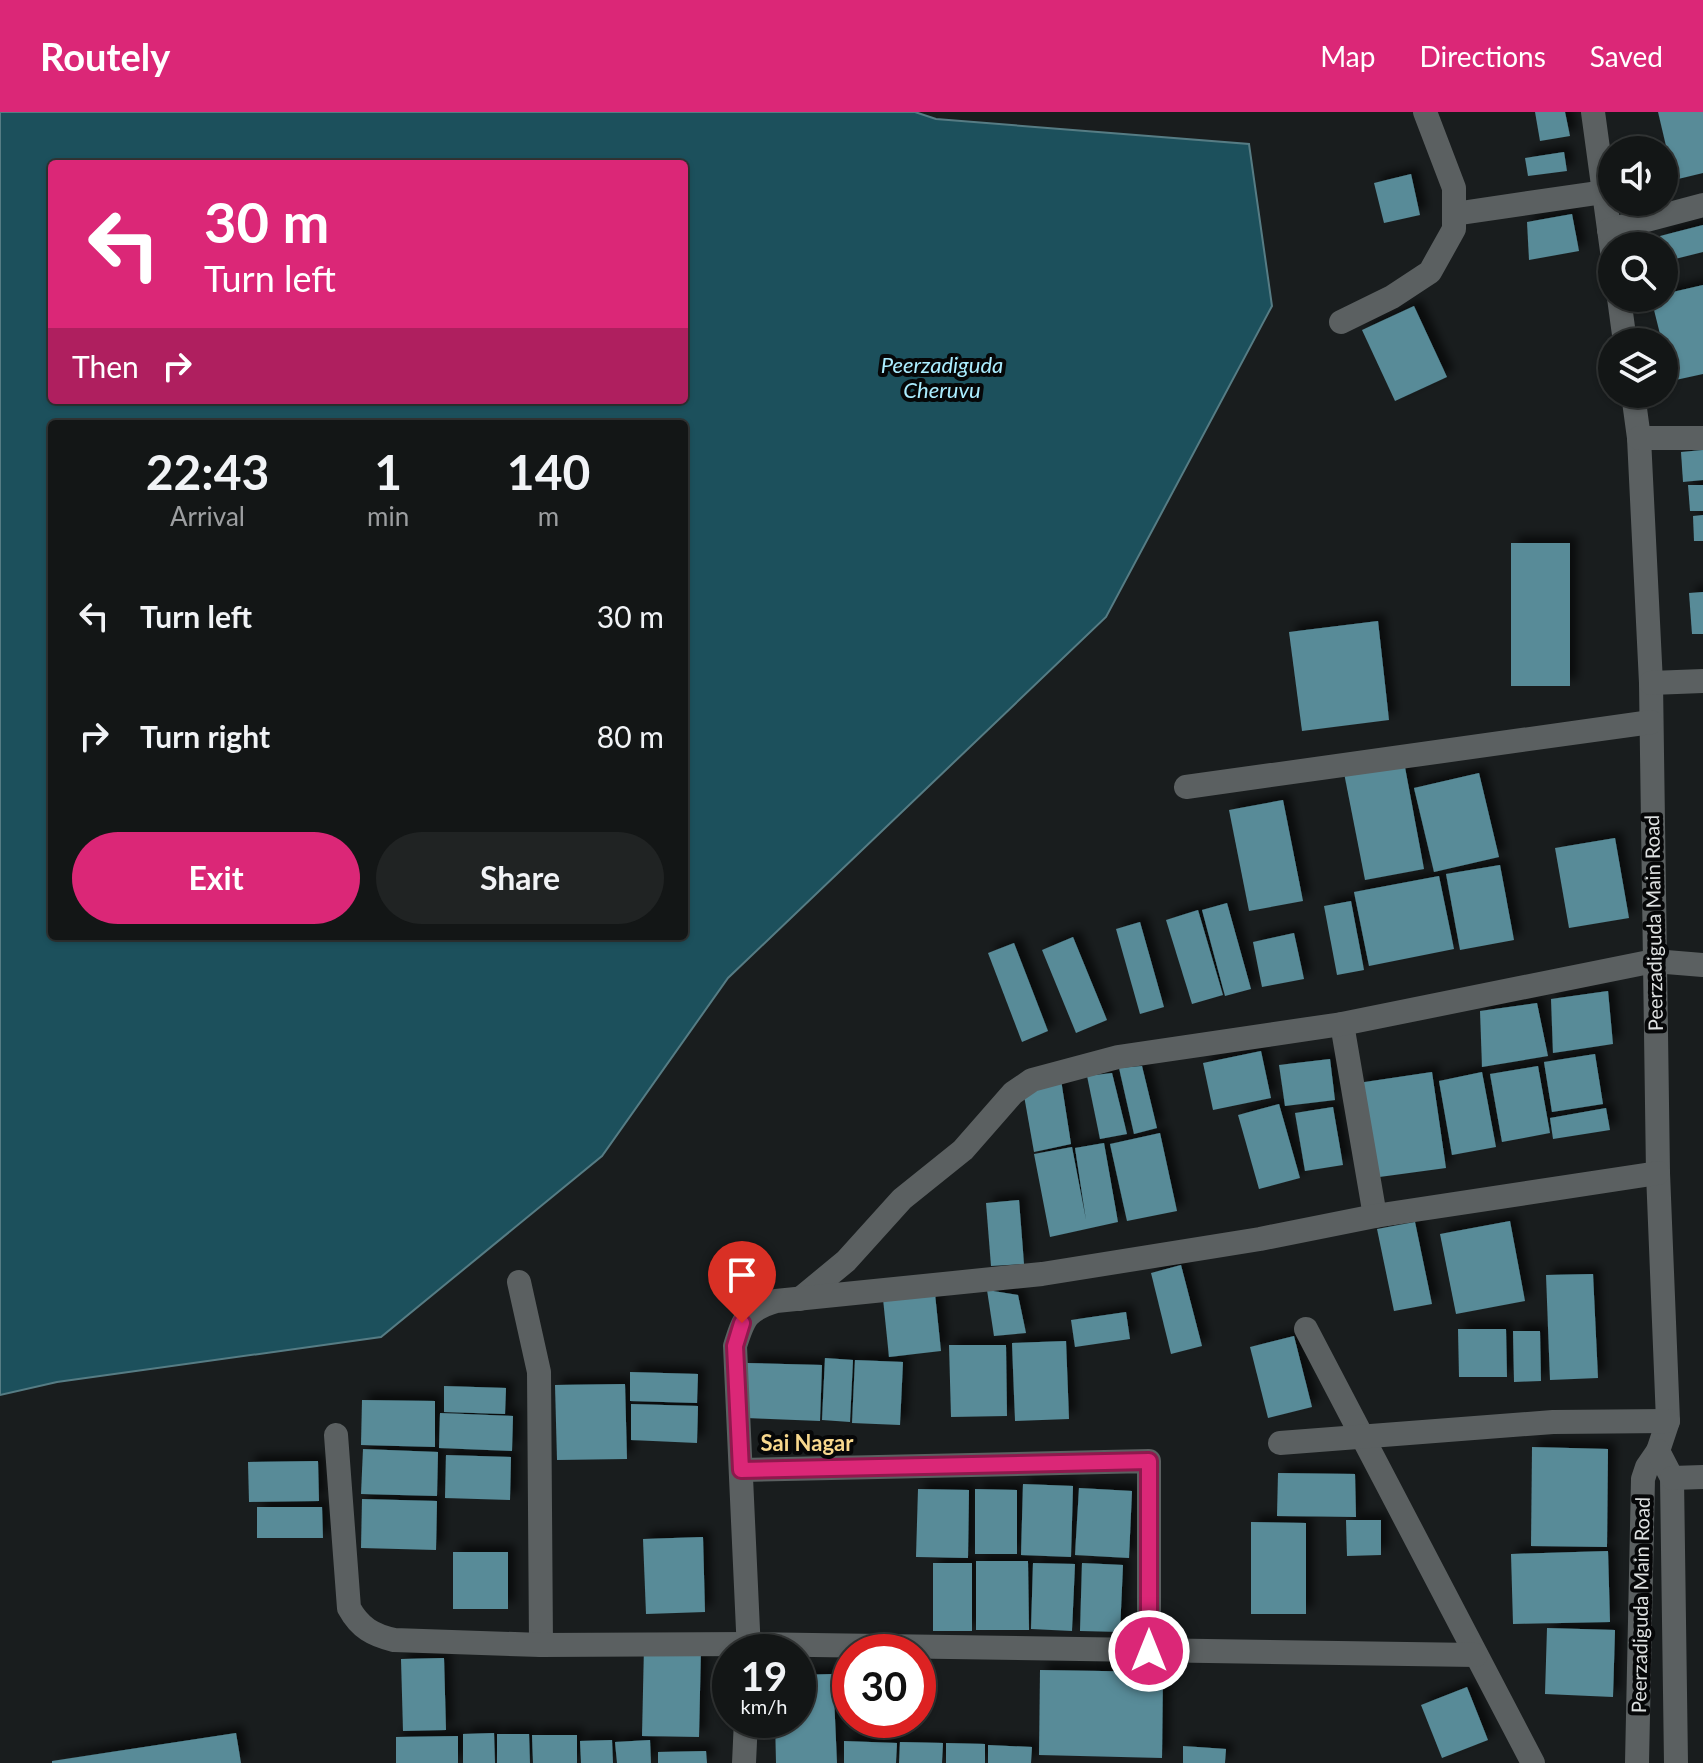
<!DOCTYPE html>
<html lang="en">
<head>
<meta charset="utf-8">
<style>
	:root { --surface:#131616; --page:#202323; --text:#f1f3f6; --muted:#9d9fa1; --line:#323535; --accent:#db2777 }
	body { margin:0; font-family:Lato,sans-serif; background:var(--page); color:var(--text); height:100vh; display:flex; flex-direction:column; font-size:30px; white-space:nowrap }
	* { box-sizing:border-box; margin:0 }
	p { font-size:26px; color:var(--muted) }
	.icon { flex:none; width:44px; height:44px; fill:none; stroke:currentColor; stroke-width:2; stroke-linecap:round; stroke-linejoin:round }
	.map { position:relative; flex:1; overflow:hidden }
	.details { position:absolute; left:48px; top:308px; width:640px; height:520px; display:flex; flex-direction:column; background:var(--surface); border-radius:8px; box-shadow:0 2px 6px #0004,0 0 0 2px var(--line) }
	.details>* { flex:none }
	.banner { position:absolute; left:48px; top:48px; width:640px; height:244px; border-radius:8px; box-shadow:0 2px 6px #0004,0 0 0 2px var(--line); background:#db2777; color:#fff; overflow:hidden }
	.buttons { position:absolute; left:1598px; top:24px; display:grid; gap:16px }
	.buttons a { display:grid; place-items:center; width:80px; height:80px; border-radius:50%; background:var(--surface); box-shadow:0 2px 6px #0004,0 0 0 2px var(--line); font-size:40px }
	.speed { position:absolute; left:712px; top:1522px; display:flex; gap:16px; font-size:40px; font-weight:700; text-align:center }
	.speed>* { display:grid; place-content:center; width:104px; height:104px; border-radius:50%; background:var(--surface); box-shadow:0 2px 6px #0004,0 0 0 2px var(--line); line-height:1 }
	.speed small { font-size:20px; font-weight:400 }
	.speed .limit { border:12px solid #d22; background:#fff; color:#111 }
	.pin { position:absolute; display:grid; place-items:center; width:68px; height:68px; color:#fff; margin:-82px -34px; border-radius:50% 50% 50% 0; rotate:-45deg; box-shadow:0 0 8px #0007 }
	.pin .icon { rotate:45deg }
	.me { position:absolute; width:88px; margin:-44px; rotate:0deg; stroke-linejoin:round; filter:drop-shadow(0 0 6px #0008) }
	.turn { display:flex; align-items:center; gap:28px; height:168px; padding:0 24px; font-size:36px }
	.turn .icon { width:104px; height:104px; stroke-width:2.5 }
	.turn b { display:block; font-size:56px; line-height:68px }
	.then { display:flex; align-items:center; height:76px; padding:0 24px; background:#0003; gap:16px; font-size:30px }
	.eta { display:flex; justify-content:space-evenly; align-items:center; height:136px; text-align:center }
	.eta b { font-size:48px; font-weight:700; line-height:56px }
	.action { display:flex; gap:16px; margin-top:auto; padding:16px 24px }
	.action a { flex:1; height:92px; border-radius:48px; background:var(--accent); color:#fff; font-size:32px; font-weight:700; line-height:92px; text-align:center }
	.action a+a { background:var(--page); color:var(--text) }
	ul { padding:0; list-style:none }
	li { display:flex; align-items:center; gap:24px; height:120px; padding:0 24px }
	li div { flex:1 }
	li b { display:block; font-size:30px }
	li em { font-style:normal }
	header { display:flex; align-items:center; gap:48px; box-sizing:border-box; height:112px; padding:0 40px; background:var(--accent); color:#fff }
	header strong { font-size:38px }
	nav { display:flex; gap:44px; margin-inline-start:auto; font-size:28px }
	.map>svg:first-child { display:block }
	.water { fill:#1c505c; stroke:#567c84; stroke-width:2; fill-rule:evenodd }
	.building { fill:#588b98; filter:url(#shadow) }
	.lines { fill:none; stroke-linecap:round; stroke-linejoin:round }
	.minor { stroke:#5b6061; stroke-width:24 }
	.route-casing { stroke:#8e194d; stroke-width:20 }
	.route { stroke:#db2777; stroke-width:14 }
	.labels { text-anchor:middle; stroke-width:8; stroke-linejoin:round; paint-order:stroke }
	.street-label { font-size:20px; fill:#dee1e1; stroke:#060708 }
	.water-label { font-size:22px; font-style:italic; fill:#abedff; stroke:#060708 }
	.neighbourhood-label { font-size:22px; font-weight:bold; fill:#f8d88d; stroke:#060708 }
</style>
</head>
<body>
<header>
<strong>Routely</strong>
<nav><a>Map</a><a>Directions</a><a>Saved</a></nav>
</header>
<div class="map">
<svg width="1703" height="1651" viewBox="0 0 1703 1651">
	<defs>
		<filter id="shadow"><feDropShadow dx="7" dy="-7" stdDeviation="4" flood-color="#0009"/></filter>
	</defs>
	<rect width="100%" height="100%" fill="#191d1e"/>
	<path class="water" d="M0 0H915L936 7 1249 32 1272 194 1106 505 728 866 602 1044 381 1225 57 1270 0 1283ZM52 52H684V288H52ZM52 312H684V824H52Z"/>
	<g class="building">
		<polygon points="1535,0 1565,0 1570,24 1540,29"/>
		<polygon points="1658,0 1703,0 1703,61 1674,68"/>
		<polygon points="1564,40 1567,59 1528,64 1525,46"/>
		<polygon points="1411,62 1420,103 1384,111 1374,71"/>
		<polygon points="1572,102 1579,139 1529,148 1527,110"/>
		<polygon points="1703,113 1703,140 1667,149 1660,124"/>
		<polygon points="1703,173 1703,262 1671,269 1664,230 1662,230 1651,186 1664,186 1664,182"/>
		<polygon points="1414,194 1447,265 1395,289 1362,218"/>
		<polygon points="1703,338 1703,368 1683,370 1681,340"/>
		<polygon points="1688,373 1703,373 1703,399 1690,399"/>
		<polygon points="1703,403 1703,429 1694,429 1693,404"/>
		<rect x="1511" y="431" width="59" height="143"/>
		<polygon points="1703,480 1703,522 1692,522 1689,481"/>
		<polygon points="1378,509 1389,608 1302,619 1289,520"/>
		<polygon points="1404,650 1424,757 1365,768 1344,661"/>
		<polygon points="1479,661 1499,745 1434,760 1414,676"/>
		<polygon points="1283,688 1303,789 1249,799 1229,698"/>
		<polygon points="1615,726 1629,806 1569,816 1555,736"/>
		<polygon points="1500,753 1514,828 1460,838 1446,762"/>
		<polygon points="1439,764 1454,837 1369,854 1354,780"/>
		<polygon points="1351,789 1364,858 1337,863 1324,794"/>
		<polygon points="1227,791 1251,877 1225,884 1202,798"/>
		<polygon points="1198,798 1223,883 1192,892 1166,808"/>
		<polygon points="1140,810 1164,895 1140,902 1116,817"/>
		<polygon points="1294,821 1304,867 1262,875 1253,830"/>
		<polygon points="1073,825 1107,908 1076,921 1042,838"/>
		<polygon points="1014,831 1048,919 1022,930 988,841"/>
		<polygon points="1608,879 1613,932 1553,941 1551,887"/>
		<polygon points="1537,891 1548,944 1482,955 1480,899"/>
		<polygon points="1261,939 1271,986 1213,998 1203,951"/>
		<polygon points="1595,942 1603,992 1552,1000 1544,950"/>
		<polygon points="1330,947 1335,988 1285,994 1279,953"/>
		<polygon points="1142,954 1157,1016 1134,1022 1119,956"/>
		<polygon points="1538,954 1550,1021 1502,1030 1490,962"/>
		<polygon points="1432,960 1446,1056 1372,1066 1358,971"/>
		<polygon points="1482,960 1496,1035 1452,1043 1439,969"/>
		<polygon points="1112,961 1127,1022 1100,1027 1087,964"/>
		<polygon points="1061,968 1071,1032 1034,1040 1023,978"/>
		<polygon points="1279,992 1300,1066 1259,1077 1238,1003"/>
		<polygon points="1333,995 1343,1053 1305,1059 1295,1001"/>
		<polygon points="1606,996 1610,1018 1553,1027 1550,1006"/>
		<polygon points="1160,1021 1177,1099 1127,1109 1110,1032"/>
		<polygon points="1104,1031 1118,1110 1050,1125 1034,1042 1072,1035 1086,1108 1075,1036"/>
		<polygon points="1019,1088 1024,1152 991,1154 986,1091"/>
		<polygon points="1510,1109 1525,1189 1456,1202 1440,1122"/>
		<polygon points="1415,1110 1432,1192 1394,1199 1377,1117"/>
		<polygon points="1181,1153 1202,1234 1171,1242 1151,1161"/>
		<polygon points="1593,1162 1598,1266 1550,1268 1546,1163"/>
		<polygon points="987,1178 1018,1183 1026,1221 994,1224"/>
		<polygon points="935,1182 941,1239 889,1245 883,1187"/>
		<polygon points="1126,1200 1130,1227 1075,1235 1071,1208"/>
		<polygon points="1458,1217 1506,1217 1507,1265 1459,1265"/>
		<polygon points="1513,1219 1540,1219 1541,1269 1514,1270"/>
		<polygon points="1294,1224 1312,1295 1268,1306 1250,1235"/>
		<polygon points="1066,1229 1069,1307 1015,1309 1012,1231"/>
		<polygon points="949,1233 1006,1233 1007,1304 951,1305"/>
		<polygon points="825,1246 853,1248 850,1310 822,1308"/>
		<polygon points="855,1248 903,1250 900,1313 852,1311"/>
		<polygon points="747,1251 822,1253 820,1309 746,1306"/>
		<polygon points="630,1260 698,1262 697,1291 630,1289"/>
		<polygon points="625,1272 627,1347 557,1348 555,1273"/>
		<polygon points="444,1274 506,1276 505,1302 444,1300"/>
		<polygon points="362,1288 435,1289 435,1335 361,1333"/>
		<polygon points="631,1292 698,1294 697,1331 631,1328"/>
		<polygon points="440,1301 513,1304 512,1339 439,1336"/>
		<polygon points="1532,1335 1608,1337 1607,1435 1531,1434"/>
		<polygon points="363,1337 438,1340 437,1384 361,1382"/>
		<polygon points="446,1343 511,1345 510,1388 445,1386"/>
		<polygon points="318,1349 319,1389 249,1390 248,1350"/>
		<polygon points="1278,1361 1355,1362 1356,1405 1277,1404"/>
		<polygon points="1023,1372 1073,1374 1071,1445 1021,1443"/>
		<polygon points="1079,1376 1132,1379 1129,1446 1075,1443"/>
		<polygon points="918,1377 969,1378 968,1446 916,1445"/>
		<polygon points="975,1377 1017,1378 1017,1442 975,1442"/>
		<polygon points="362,1387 437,1389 436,1438 361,1436"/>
		<polygon points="257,1395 322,1395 323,1426 257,1426"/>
		<polygon points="1346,1408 1381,1408 1381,1443 1347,1444"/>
		<polygon points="1251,1410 1306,1411 1306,1502 1251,1502"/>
		<polygon points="703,1425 705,1500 646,1502 643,1427"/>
		<polygon points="1608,1439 1610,1510 1513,1512 1511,1442"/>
		<rect x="453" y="1440" width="55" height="57"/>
		<polygon points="976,1449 1028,1449 1029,1518 976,1518"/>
		<rect x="933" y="1451" width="39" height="68"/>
		<polygon points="1033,1451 1075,1452 1072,1519 1031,1517"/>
		<polygon points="1082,1451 1123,1453 1120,1520 1080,1519"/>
		<polygon points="1547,1516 1615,1518 1613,1585 1545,1582"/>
		<polygon points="644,1534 701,1535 699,1625 642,1624"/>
		<polygon points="444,1546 446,1618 403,1619 401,1547"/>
		<polygon points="1040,1558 1163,1560 1162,1646 1039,1643"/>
		<polygon points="833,1562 837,1651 776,1651 775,1608 798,1608 798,1563"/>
		<polygon points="1467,1575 1488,1628 1442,1646 1421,1593"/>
		<polygon points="236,1621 241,1651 52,1651 52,1649"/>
		<polygon points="494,1621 495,1651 463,1651 463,1622"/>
		<polygon points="497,1622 529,1622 530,1651 497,1651"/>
		<polygon points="532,1623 577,1623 577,1651 533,1651"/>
		<polygon points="458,1624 458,1651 396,1651 396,1625"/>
		<polygon points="612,1628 613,1651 581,1651 580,1629"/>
		<polygon points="650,1628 651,1651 617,1651 615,1630"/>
		<polygon points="844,1629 897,1631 896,1651 844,1651"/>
		<polygon points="900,1630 943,1631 942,1651 899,1651"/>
		<polygon points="946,1631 985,1632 985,1651 946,1651"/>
		<polygon points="988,1633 1032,1635 1031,1651 988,1651"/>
		<polygon points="1183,1634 1226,1637 1225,1651 1183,1651"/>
		<polygon points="706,1639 707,1651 658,1651 658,1640"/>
	</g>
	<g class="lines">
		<g class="minor">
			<polyline points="1593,0 1612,139"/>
			<polyline points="1454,102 1604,80"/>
			<polyline points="1609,118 1703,93"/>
			<polyline points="1619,186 1625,230"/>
			<polyline points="1341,210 1392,185 1430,160 1454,117 1454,76 1425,0"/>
			<polyline points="1633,282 1639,326 1651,571 1658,1061 1668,1309 1658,1339 1647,1355 1643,1367 1637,1651"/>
			<polyline points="1639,326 1703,326"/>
			<polyline points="1651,571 1703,569"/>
			<polyline points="1186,675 1651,610"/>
			<polyline points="1342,912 1375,1104"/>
			<polyline points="519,1170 539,1260 541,1533"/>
			<polyline points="800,1187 846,1149 902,1087 963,1038 1013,981 1032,968 1118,945 1342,912 1654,849 1703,853"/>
			<polyline points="1306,1217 1533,1651"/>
			<path d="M336 1323 349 1496C360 1516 373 1523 394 1528L541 1533 750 1532 1476 1543"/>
			<polyline points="1280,1331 1553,1310 1668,1309"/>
			<polyline points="1658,1339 1672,1366 1676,1651"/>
			<polyline points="741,1358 1149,1349 1149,1539"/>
			<polyline points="1672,1366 1703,1365"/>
			<path d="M749 1540 735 1234C744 1205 747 1198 776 1189L1042 1162 1260 1127 1375 1104 1658 1061"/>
			<polyline points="744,1651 746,1608"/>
		</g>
	</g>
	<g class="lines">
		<g class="route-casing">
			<polyline id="route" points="742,1211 735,1234 741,1358 1149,1349 1149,1539"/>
		</g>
		<use href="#route" class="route"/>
	</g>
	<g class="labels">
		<g class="street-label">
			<text transform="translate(1654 811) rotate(-91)" y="7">Peerzadiguda Main Road</text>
			<text transform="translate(1641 1493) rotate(-89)" y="7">Peerzadiguda Main Road</text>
		</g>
		<g class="water-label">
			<text x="942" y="261">Peerzadiguda<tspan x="942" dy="25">Cheruvu</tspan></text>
		</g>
		<g class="neighbourhood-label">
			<text x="807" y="1339">Sai Nagar</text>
		</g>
	</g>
</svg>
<div class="buttons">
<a><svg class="icon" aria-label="sound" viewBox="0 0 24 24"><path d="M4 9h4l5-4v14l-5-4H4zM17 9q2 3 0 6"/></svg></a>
<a><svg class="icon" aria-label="search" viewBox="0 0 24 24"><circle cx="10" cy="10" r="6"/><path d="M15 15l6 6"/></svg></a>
<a><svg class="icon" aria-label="layers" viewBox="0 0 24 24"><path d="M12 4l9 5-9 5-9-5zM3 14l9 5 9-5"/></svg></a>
</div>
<div class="speed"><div>19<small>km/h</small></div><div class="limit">30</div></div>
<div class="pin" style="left:742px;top:1211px;background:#d93025"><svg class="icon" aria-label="arrive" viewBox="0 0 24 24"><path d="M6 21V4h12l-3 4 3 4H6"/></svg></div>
<svg class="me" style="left:1149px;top:1539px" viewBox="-20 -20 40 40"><circle r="17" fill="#db2777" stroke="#fff" stroke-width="3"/><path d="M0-11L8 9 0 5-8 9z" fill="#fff"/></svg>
<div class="banner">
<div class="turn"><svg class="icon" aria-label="left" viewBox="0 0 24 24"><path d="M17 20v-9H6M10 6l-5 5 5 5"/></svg><div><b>30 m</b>Turn left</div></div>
<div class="then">Then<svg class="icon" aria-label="right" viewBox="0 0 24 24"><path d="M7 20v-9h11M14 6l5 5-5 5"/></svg></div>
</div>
<section class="details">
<div class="eta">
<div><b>22:43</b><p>Arrival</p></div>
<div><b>1</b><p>min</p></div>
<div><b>140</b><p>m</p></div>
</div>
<ul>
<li><svg class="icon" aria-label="left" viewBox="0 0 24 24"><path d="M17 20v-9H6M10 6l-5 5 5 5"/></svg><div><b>Turn left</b></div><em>30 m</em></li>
<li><svg class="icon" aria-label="right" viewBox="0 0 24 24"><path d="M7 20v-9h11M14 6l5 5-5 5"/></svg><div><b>Turn right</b></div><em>80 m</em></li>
</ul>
<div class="action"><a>Exit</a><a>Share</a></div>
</section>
</div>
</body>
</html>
